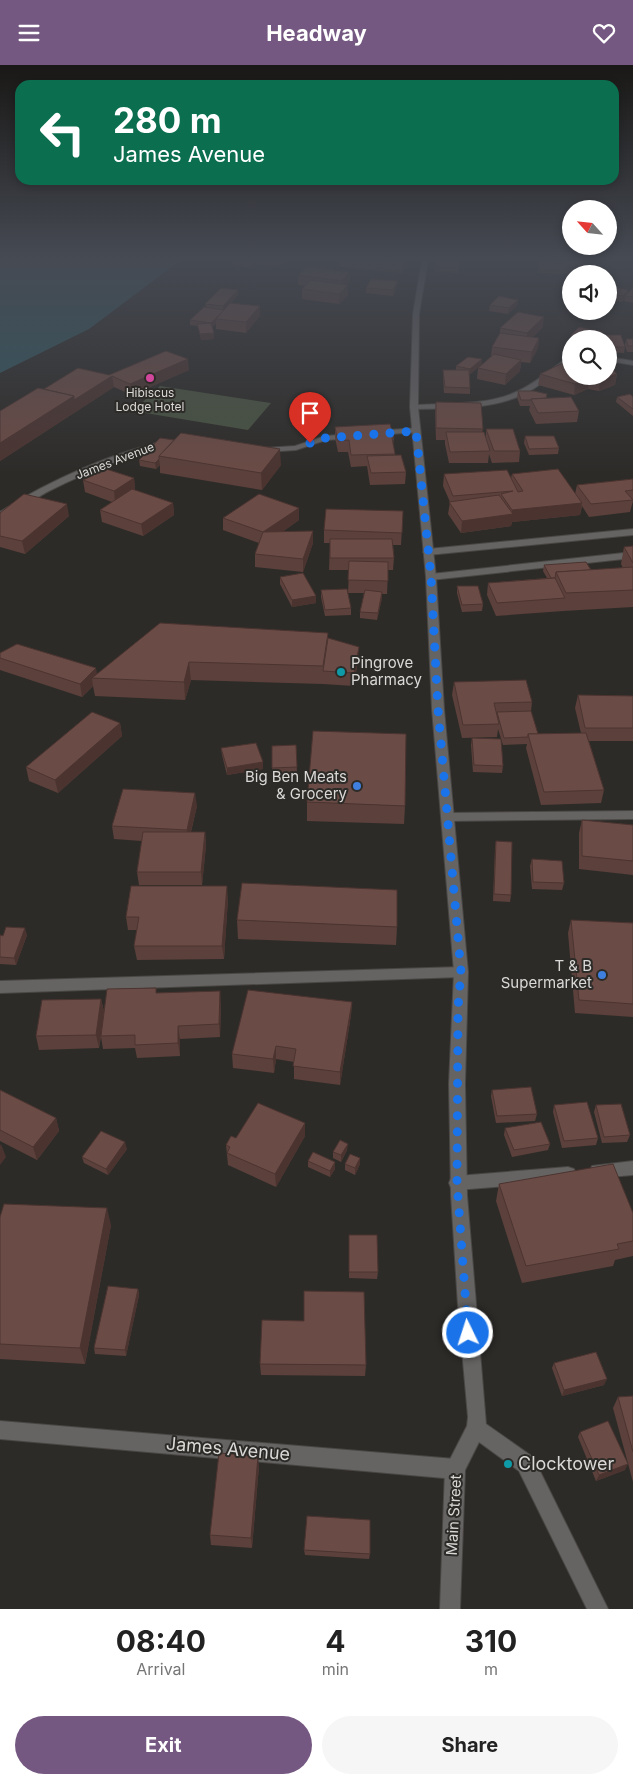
<!DOCTYPE html>
<html lang="en">
<head>
<meta charset="utf-8">
<style>
	:root { --surface:#fff; --page:#f6f6f6; --text:#222; --muted:#767676; --accent:#755881 }
	body { margin:0; font-family:Inter,sans-serif; background:var(--page); color:var(--text); height:100vh; display:flex; flex-direction:column; font-size:19px; white-space:nowrap }
	* { box-sizing:border-box; margin:0 }
	p { font-size:16px; color:var(--muted) }
	.icon { flex:none; width:28px; height:28px; fill:none; stroke:currentColor; stroke-width:2; stroke-linecap:round; stroke-linejoin:round }
	.map { position:relative; height:1544px; overflow:hidden }
	.panel { display:flex; flex-direction:column; background:var(--surface); flex:1 }
	.panel>* { flex:none }
	.banner { position:absolute; left:15px; top:15px; width:604px; height:105px; border-radius:15px; box-shadow:0 2px 8px #0003; background:#0b6e4f; color:#fff; overflow:hidden }
	.needle { width:32px; rotate:297deg }
	.controls { position:absolute; left:562px; top:135px; display:grid; gap:10px }
	.controls a { display:grid; place-items:center; width:55px; height:55px; border-radius:50%; background:var(--surface); box-shadow:0 2px 8px #0003; font-size:25px }
	.pin { position:absolute; display:grid; place-items:center; width:42px; height:42px; color:#fff; margin:-51px -21px; border-radius:50% 50% 50% 0; rotate:-45deg; box-shadow:0 0 5px #0007 }
	.pin .icon { rotate:45deg }
	.me { position:absolute; width:55px; margin:-28px; rotate:356deg; stroke-linejoin:round; filter:drop-shadow(0 0 4px #0008) }
	.turn { display:flex; align-items:center; gap:18px; height:105px; padding:0 15px; font-size:22px }
	.turn .icon { width:65px; height:65px; stroke-width:2.5 }
	.turn b { display:block; font-size:35px; line-height:42px }
	.eta { display:flex; justify-content:space-evenly; align-items:center; height:85px; text-align:center }
	.eta b { font-size:30px; font-weight:700; line-height:35px }
	.button { display:flex; gap:10px; margin-top:auto; padding:10px 15px }
	.button a { flex:1; height:58px; border-radius:30px; background:var(--accent); color:#fff; font-size:20px; font-weight:700; line-height:58px; text-align:center }
	.button a+a { background:var(--page); color:var(--text) }
	header { display:flex; justify-content:space-between; align-items:center; height:65px; padding:0 15px; background:var(--accent); color:#fff; font-size:22px; font-weight:700 }
	.map>svg:first-child { display:block }
	.green { fill:#495341 }
	.water { fill:#31575f }
	.lines { fill:none; stroke-linecap:round; stroke-linejoin:round }
	.minor-casing { stroke:#494744; stroke-width:2 }
	.tertiary-casing { stroke:#494744; stroke-width:2 }
	.minor { fill:#666363; fill-rule:evenodd }
	.tertiary { fill:#666363; fill-rule:evenodd }
	.wall { fill:#5c403b }
	.shaded-wall { fill:#4b3430 }
	.building { fill:#6b4b45; stroke:#4b3430 }
	.route { stroke:#1a73e8; stroke-width:9; stroke-dasharray:0 16.2 }
	.hotel-dot { fill:#d1479c; stroke:#2d2b28; stroke-width:2 }
	.culture-dot { fill:#0f9aa8; stroke:#2d2b28; stroke-width:2 }
	.shop-dot { fill:#3f7fe0; stroke:#2d2b28; stroke-width:2 }
	.labels { text-anchor:middle; stroke-width:4; stroke-linejoin:round; paint-order:stroke }
	.far-poi-label { font-size:12px; fill:#dbd9d7; stroke:#2d2b28 }
	.far-street-label { font-size:12px; fill:#dbd9d7; stroke:#2d2b28 }
	.poi-label { font-size:15px; fill:#dbd9d7; stroke:#2d2b28; text-anchor:end }
	.street-label { font-size:15px; fill:#dbd9d7; stroke:#2d2b28 }
	.near-street-label { font-size:18px; fill:#dbd9d7; stroke:#2d2b28 }
	.near-poi-label { font-size:18px; fill:#dbd9d7; stroke:#2d2b28; text-anchor:start }
</style>
</head>
<body>
<header><svg class="icon" aria-label="menu" viewBox="0 0 24 24"><path d="M4 6h16M4 12h16M4 18h16"/></svg>Headway<svg class="icon" aria-label="heart" viewBox="0 0 24 24"><path d="M12 20l-8-8c-3-5 5-10 8-4 3-6 11-1 8 4z"/></svg></header>
<div class="map">
<svg width="633" height="1544" viewBox="0 0 633 1544">
	<rect width="100%" height="100%" fill="#2d2b28"/>
	<polygon class="green" points="160,321 271,338 248,365 133,346"/>
	<polygon class="water" points="0,195 181,195 89,264 0,308"/>
	<g class="lines">
		<g class="minor-casing">
			<g id="minor">
				<polygon points="609,292 633,296 633,300 609,296"/>
				<path d="M571 294V298C554 307 540 322 522 330 489 345 450 343 414 344L410 342 414 340C447 338 485 341 516 327 534 319 549 306 564 295Z"/>
				<polygon points="416,363 420,365 419,367 376,370 372,368 376,366"/>
				<polygon points="351,369 355,371 354,373 326,375 296,385 265,387 261,385 265,383 295,381 325,371"/>
				<path d="M171 375 175 377 174 379C132 389 89 406 51 425 36 432 13 450 0 454V447C46 417 117 385 171 375Z"/>
				<polygon points="633,464 633,470 428,490 423,487 428,484"/>
				<polygon points="633,487 633,493 431,515 426,512 431,509"/>
				<polygon points="633,746 633,754 447,756 441,752 447,748"/>
				<polygon points="461,902 466,903 468,907 466,911 461,912 0,928 0,916"/>
				<polygon points="633,1096 633,1110 598,1113 592,1111 590,1106 592,1101"/>
				<polygon points="568,1102 574,1104 576,1109 574,1114 568,1116 457,1125 451,1123 449,1118 451,1113 457,1111"/>
				<polygon points="0,1356 455,1394 462,1397 465,1404 462,1411 455,1414 0,1374"/>
			</g>
		</g>
		<g class="tertiary-casing">
			<polygon id="tertiary" points="422,195 428,195 419,249 418,342 436,512 444,644 468,907 465,1019 467,1130 486,1359 533,1392 608,1544 587,1544 519,1406 479,1377 465,1405 460,1544 440,1544 445,1404 467,1361 468,1352 458,1241 451,1130 449,1019 454,907 432,644 426,512 410,342 413,249"/>
		</g>
		<use href="#minor" class="minor"/>
		<use href="#tertiary" class="tertiary"/>
	</g>
	<g class="wall">
		<polygon points="232,195 287,195 279,202 258,199 254,203 232,200"/>
		<polygon points="339,195 407,195 407,201 402,208 339,202"/>
		<polygon points="436,195 459,203 458,208 436,207"/>
		<polygon points="539,195 607,195 583,195 583,209 571,209 571,212 567,212 567,209 538,208"/>
		<polygon points="298,210 350,217 348,219 348,230 339,239 302,234 302,224 305,221 298,220"/>
		<polygon points="398,216 397,221 393,231 366,228 366,223"/>
		<polygon points="609,221 628,228 633,223 633,238 624,236 625,234 622,237 609,234"/>
		<polygon points="238,230 231,238 260,251 246,268 216,264 216,259 212,262 214,268 214,274 201,275 198,261 190,260 190,255 206,242 205,239"/>
		<polygon points="518,235 517,240 508,249 489,246 490,240"/>
		<polygon points="543,262 533,272 539,273 538,283 530,298 521,297 520,306 505,320 477,314 478,303 491,292 492,282 500,268 500,263"/>
		<polygon points="603,267 603,270 625,282 624,288 609,287 609,274 571,274 571,276 571,270"/>
		<polygon points="626,274 633,274 633,287 627,287 625,280"/>
		<polygon points="482,294 481,300 469,310 470,323 470,329 444,328 443,311 443,305 456,305 456,301"/>
		<polygon points="189,305 132,330 114,322 0,396 0,346 44,324 109,310"/>
		<polygon points="540,309 617,309 615,320 599,326 588,324 574,330 538,320"/>
		<polygon points="518,326 547,329 547,333 579,346 577,357 536,359 529,345 530,341 520,341 517,332"/>
		<polygon points="617,332 633,332 633,351 616,337"/>
		<polygon points="436,337 483,364 482,367 486,372 486,364 520,386 519,397 492,398 489,389 488,398 449,398 445,379 445,375 436,375 435,348"/>
		<polygon points="335,362 394,373 393,379 395,390 406,407 405,419 370,420 367,401 351,402 348,387 338,387 335,373"/>
		<polygon points="525,371 559,383 558,389 529,390 524,378"/>
		<polygon points="160,373 281,400 262,425 160,408 160,400 156,404 140,401 139,395"/>
		<polygon points="87,409 134,413 135,425 173,438 174,450 143,471 102,457 100,445 112,437 85,427 83,415 88,412"/>
		<polygon points="444,409 511,413 512,409 575,429 577,420 633,414 633,436 630,447 589,452 582,441 580,450 512,457 511,461 461,468 448,449 450,437 443,421"/>
		<polygon points="299,443 299,455 282,467 313,466 313,478 303,507 255,502 255,489 259,478 223,465 223,453"/>
		<polygon points="403,446 401,480 393,480 394,493 393,505 388,505 387,529 382,529 382,533 377,555 360,553 360,547 364,528 348,528 349,505 329,505 330,478 324,478 324,465"/>
		<polygon points="0,448 69,451 25,489 0,482"/>
		<polygon points="633,481 633,542 563,546 496,551 487,530 488,518 547,513 543,506 544,500 591,505 623,503 621,499 624,482"/>
		<polygon points="280,512 316,538 292,542 280,519"/>
		<polygon points="457,521 483,539 482,546 462,547 457,528"/>
		<polygon points="321,525 351,543 351,550 325,551 321,532"/>
		<polygon points="328,568 328,573 358,595 354,621 323,619 191,615 185,635 95,631 93,621 82,632 0,605 0,588 97,609"/>
		<polygon points="454,617 532,637 531,646 538,669 581,668 575,643 578,630 633,631 633,676 589,676 604,725 601,738 541,740 526,683 527,679 503,680 498,664 497,672 462,673 452,630"/>
		<polygon points="120,658 122,671 58,728 29,716 26,702"/>
		<polygon points="472,673 503,701 502,708 473,707 471,680"/>
		<polygon points="296,680 297,709 272,710 272,681"/>
		<polygon points="221,683 263,697 263,704 227,710 222,690"/>
		<polygon points="307,737 405,741 404,759 307,756"/>
		<polygon points="197,741 191,767 205,767 206,781 202,820 139,820 137,807 142,776 114,774 112,761"/>
		<polygon points="582,755 633,760 633,810 579,804 579,768"/>
		<polygon points="496,776 511,830 510,837 493,836 495,783"/>
		<polygon points="532,794 564,818 562,825 532,824 530,801"/>
		<polygon points="228,834 224,894 137,895 134,881 137,865 128,865 126,852"/>
		<polygon points="237,855 397,862 396,880 238,874"/>
		<polygon points="571,855 633,858 633,952 575,948 568,868"/>
		<polygon points="0,870 27,870 16,900 0,899"/>
		<polygon points="157,928 221,939 220,972 180,974 180,991 137,993 135,983 103,984 101,972 99,983 39,985 36,971 101,934 104,946"/>
		<polygon points="352,937 351,950 340,1020 294,1014 294,997 276,994 274,1008 233,1003 232,989"/>
		<polygon points="0,1025 56,1053 59,1066 37,1095 0,1076"/>
		<polygon points="492,1025 537,1049 535,1056 496,1058 491,1031"/>
		<polygon points="554,1040 598,1073 596,1080 562,1083 553,1047"/>
		<polygon points="596,1040 630,1070 627,1077 602,1078 594,1047"/>
		<polygon points="305,1058 305,1071 276,1122 228,1100 226,1080 236,1073"/>
		<polygon points="505,1063 550,1079 548,1085 512,1092 504,1070"/>
		<polygon points="127,1084 108,1110 84,1098 82,1092"/>
		<polygon points="347,1085 341,1097 333,1093 333,1087"/>
		<polygon points="360,1093 360,1099 355,1110 345,1105 345,1099"/>
		<polygon points="308,1096 335,1097 335,1104 330,1112 308,1102"/>
		<polygon points="499,1119 633,1148 633,1191 615,1195 613,1201 522,1218 496,1136"/>
		<polygon points="0,1152 111,1160 85,1299 0,1294"/>
		<polygon points="349,1170 378,1207 377,1214 349,1213"/>
		<polygon points="138,1224 139,1230 126,1291 95,1289 94,1283"/>
		<polygon points="554,1298 604,1320 562,1331 552,1303"/>
		<polygon points="260,1299 366,1300 365,1311 261,1310"/>
		<polygon points="633,1331 633,1417 613,1343 618,1332"/>
		<polygon points="580,1367 625,1405 596,1416 578,1372"/>
		<polygon points="259,1401 252,1483 211,1480 210,1470"/>
		<polygon points="304,1485 370,1489 369,1494 305,1490"/>
	</g>
	<g class="shaded-wall">
		<polygon points="253,195 258,195 258,199 254,203"/>
		<polygon points="279,195 287,195 279,202"/>
		<polygon points="405,195 407,195 407,201 402,208 402,198"/>
		<polygon points="350,207 350,217 342,226 342,216"/>
		<polygon points="398,216 397,221 393,231 393,225"/>
		<polygon points="348,220 348,230 339,239 339,229"/>
		<polygon points="238,225 238,230 223,246 223,241"/>
		<polygon points="628,225 628,230 625,231 625,234 622,237 623,231"/>
		<polygon points="518,235 517,240 508,249 509,243"/>
		<polygon points="260,241 260,251 246,268 246,257"/>
		<polygon points="544,252 543,262 526,279 527,268"/>
		<polygon points="216,254 216,259 211,263 211,258"/>
		<polygon points="603,267 602,273 602,270 601,274 596,274"/>
		<polygon points="214,268 214,274 201,275 200,269"/>
		<polygon points="539,273 538,283 530,298 532,287"/>
		<polygon points="188,294 189,305 132,330 130,319"/>
		<polygon points="482,294 481,300 469,310 470,304"/>
		<polygon points="521,295 520,306 505,320 506,309"/>
		<polygon points="617,309 615,320 599,326 600,315"/>
		<polygon points="112,311 114,322 0,396 0,378 74,331"/>
		<polygon points="589,313 588,324 574,330 575,319"/>
		<polygon points="280,384 281,400 262,425 261,408"/>
		<polygon points="159,394 160,400 156,404 155,398"/>
		<polygon points="134,413 135,425 115,438 114,426"/>
		<polygon points="173,438 174,450 143,471 141,459"/>
		<polygon points="582,438 580,450 512,457 511,461 461,468 462,456 512,449 512,445"/>
		<polygon points="67,439 69,451 25,489 22,476"/>
		<polygon points="299,443 299,455 264,480 263,467"/>
		<polygon points="313,466 313,478 303,507 303,494"/>
		<polygon points="382,527 382,533 377,555 378,548"/>
		<polygon points="316,531 316,538 292,542 292,535"/>
		<polygon points="359,582 358,595 354,621 354,608"/>
		<polygon points="189,597 191,615 185,635 184,617"/>
		<polygon points="96,603 98,614 92,613 93,621 82,632 80,619"/>
		<polygon points="120,658 122,671 58,728 55,715"/>
		<polygon points="263,697 263,704 227,710 227,703"/>
		<polygon points="195,728 197,741 188,778 187,765"/>
		<polygon points="205,767 206,781 202,820 201,807"/>
		<polygon points="227,821 228,834 224,894 222,881"/>
		<polygon points="25,863 27,870 16,900 14,893"/>
		<polygon points="220,926 221,939 220,972 219,959"/>
		<polygon points="101,934 104,947 99,983 96,970"/>
		<polygon points="352,937 351,950 340,1020 340,1007"/>
		<polygon points="178,961 180,974 180,991 178,978"/>
		<polygon points="276,981 276,994 274,1008 273,994"/>
		<polygon points="56,1053 59,1066 37,1095 33,1082"/>
		<polygon points="305,1058 305,1071 276,1122 275,1109"/>
		<polygon points="125,1077 127,1084 108,1110 106,1104"/>
		<polygon points="1,1079 6,1092 0,1100 0,1081"/>
		<polygon points="348,1079 347,1085 341,1097 341,1090"/>
		<polygon points="360,1093 360,1099 355,1110 355,1103"/>
		<polygon points="335,1097 335,1104 330,1112 330,1106"/>
		<polygon points="107,1143 111,1160 85,1299 80,1283"/>
		<polygon points="138,1224 139,1230 126,1291 125,1285"/>
		<polygon points="607,1314 604,1320 562,1331 564,1325"/>
		<polygon points="258,1391 259,1401 252,1483 251,1473"/>
		<polygon points="628,1399 625,1405 596,1416 599,1410"/>
	</g>
	<g class="building">
		<polygon points="365,195 405,195 402,198"/>
		<polygon points="436,195 458,195 459,203 436,202"/>
		<polygon points="539,195 582,195 583,203 569,202 568,199 540,198"/>
		<polygon points="307,202 350,207 342,216 298,210"/>
		<polygon points="371,214 398,216 393,225 366,223"/>
		<polygon points="311,215 348,220 339,229 302,224"/>
		<polygon points="609,221 628,225 623,231 609,229"/>
		<polygon points="221,223 238,225 223,241 205,239"/>
		<polygon points="633,223 633,232 625,231"/>
		<polygon points="499,231 518,235 509,243 490,240"/>
		<polygon points="230,238 260,241 246,257 216,254"/>
		<polygon points="204,242 224,245 211,258 190,255"/>
		<polygon points="518,247 544,252 527,268 500,263"/>
		<polygon points="211,258 214,268 200,269 197,259"/>
		<polygon points="579,262 603,267 596,274 590,274 571,270"/>
		<polygon points="500,268 539,273 532,287 492,282"/>
		<polygon points="602,270 621,270 625,282 609,282 609,274 602,274"/>
		<polygon points="626,274 633,274 633,281 628,281"/>
		<polygon points="166,286 188,294 130,319 112,311 74,335 74,331 44,324 78,303 109,310"/>
		<polygon points="494,289 521,295 506,309 478,303"/>
		<polygon points="468,292 482,294 470,304 456,301"/>
		<polygon points="571,294 571,311 609,311 609,300 617,309 600,315 589,313 575,319 540,309"/>
		<polygon points="443,305 469,305 470,323 445,322"/>
		<polygon points="38,323 74,331 0,378 0,346"/>
		<polygon points="518,326 534,326 547,329 546,333 531,334 531,335 521,335"/>
		<polygon points="630,329 633,332 633,344 617,332"/>
		<polygon points="571,332 579,346 538,348 531,334"/>
		<polygon points="436,337 481,338 483,364 436,363"/>
		<polygon points="390,359 394,373 392,373 395,389 351,390 349,375 338,376 335,362"/>
		<polygon points="486,364 513,364 520,386 494,386"/>
		<polygon points="446,367 484,367 490,386 450,387"/>
		<polygon points="181,368 280,384 261,408 159,391"/>
		<polygon points="525,371 554,371 559,383 529,384"/>
		<polygon points="160,373 174,375 159,391 159,394 155,398 139,395"/>
		<polygon points="401,390 406,407 371,408 367,391"/>
		<polygon points="100,402 134,413 114,426 83,415 91,411 87,409"/>
		<polygon points="558,404 582,438 512,445 501,429 513,426 453,431 444,409 507,405 518,427 523,426 512,409"/>
		<polygon points="633,414 633,425 625,426 633,435 591,439 577,420"/>
		<polygon points="132,424 173,438 141,459 100,445"/>
		<polygon points="24,429 67,439 22,476 0,471 0,448"/>
		<polygon points="259,429 299,443 263,467 223,453"/>
		<polygon points="499,430 513,449 462,456 449,437"/>
		<polygon points="326,444 403,446 402,468 324,465"/>
		<polygon points="313,466 303,494 255,489 263,467"/>
		<polygon points="330,474 392,474 394,493 330,493"/>
		<polygon points="633,481 633,498 624,482"/>
		<polygon points="349,496 388,497 388,516 348,515"/>
		<polygon points="586,497 591,505 556,507 555,513 551,513 544,500"/>
		<polygon points="633,502 633,525 566,528 556,507"/>
		<polygon points="303,508 316,531 292,535 280,512"/>
		<polygon points="555,513 565,533 497,538 488,518"/>
		<polygon points="457,521 478,521 483,539 462,540"/>
		<polygon points="347,524 351,543 325,545 321,525"/>
		<polygon points="365,525 382,527 378,548 360,547"/>
		<polygon points="160,558 328,568 323,601 189,597 184,617 92,613"/>
		<polygon points="328,573 359,582 354,608 323,606"/>
		<polygon points="17,579 96,603 80,619 0,593 0,588"/>
		<polygon points="526,615 532,637 494,638 499,659 463,660 454,617"/>
		<polygon points="578,630 633,631 633,663 585,663"/>
		<polygon points="531,646 538,669 528,669 528,672 504,673 497,647"/>
		<polygon points="92,647 120,658 55,715 26,702"/>
		<polygon points="313,666 406,669 405,741 307,737"/>
		<polygon points="586,668 604,725 544,727 528,669"/>
		<polygon points="472,673 501,674 503,701 474,700"/>
		<polygon points="256,678 263,697 227,703 221,683"/>
		<polygon points="296,680 297,702 272,703 272,681"/>
		<polygon points="123,724 195,728 187,765 112,761"/>
		<polygon points="582,755 633,760 633,796 582,791"/>
		<polygon points="143,767 205,767 201,807 137,807"/>
		<polygon points="496,776 512,777 511,830 494,829"/>
		<polygon points="532,794 562,796 564,818 533,817"/>
		<polygon points="242,818 397,825 397,862 237,855"/>
		<polygon points="131,821 227,821 222,881 134,881 139,852 126,852"/>
		<polygon points="571,855 633,858 633,939 579,935"/>
		<polygon points="6,862 25,863 14,893 0,892 0,870 3,871"/>
		<polygon points="156,923 156,928 220,926 219,959 178,961 178,978 135,980 135,970 101,971 107,924"/>
		<polygon points="248,925 352,937 340,1007 293,1001 296,984 276,981 273,994 232,989"/>
		<polygon points="101,934 96,970 36,971 42,935"/>
		<polygon points="531,1022 537,1049 497,1051 492,1025"/>
		<polygon points="0,1025 56,1053 33,1082 0,1065"/>
		<polygon points="587,1037 598,1073 564,1076 554,1040"/>
		<polygon points="258,1038 305,1058 275,1109 227,1088 230,1082 226,1080 231,1071 236,1073"/>
		<polygon points="621,1039 630,1070 604,1072 596,1040"/>
		<polygon points="541,1057 550,1079 514,1085 505,1063"/>
		<polygon points="101,1066 125,1077 106,1104 82,1092"/>
		<polygon points="340,1075 348,1079 341,1090 333,1087"/>
		<polygon points="313,1087 335,1097 330,1106 308,1096"/>
		<polygon points="350,1089 360,1093 355,1103 345,1099"/>
		<polygon points="613,1099 633,1148 633,1176 617,1179 619,1184 526,1201 499,1119"/>
		<polygon points="4,1139 107,1143 80,1283 0,1279 0,1152"/>
		<polygon points="349,1170 377,1170 378,1207 349,1207"/>
		<polygon points="108,1221 138,1224 125,1285 94,1283"/>
		<polygon points="304,1226 364,1227 366,1300 260,1299 262,1255 304,1256"/>
		<polygon points="596,1287 607,1314 564,1325 554,1298"/>
		<polygon points="633,1331 633,1387 618,1332"/>
		<polygon points="608,1356 628,1399 599,1410 580,1367"/>
		<polygon points="219,1388 258,1391 251,1473 210,1470"/>
		<polygon points="307,1451 370,1455 370,1489 304,1485"/>
	</g>
	<linearGradient id="sky" x2="0" y2="1"><stop stop-color="#191816"/><stop offset="0.47" stop-color="#464a53"/><stop offset="1" stop-color="#464a53" stop-opacity="0"/></linearGradient>
	<rect width="633" height="411" fill="url(#sky)"/>
	<g class="lines">
		<polyline class="route" points="310,378 325,373 416,366 431,512 438,644 461,907 458,943 457,1118 468,1268"/>
	</g>
	<circle class="hotel-dot" cx="150" cy="313" r="5"/>
	<g class="culture-dot">
		<circle cx="341" cy="607" r="5"/>
		<circle cx="508" cy="1399" r="5"/>
	</g>
	<g class="shop-dot">
		<circle cx="357" cy="721" r="5"/>
		<circle cx="602" cy="910" r="5"/>
	</g>
	<g class="labels">
		<g class="far-poi-label">
			<text x="150" y="332">Hibiscus<tspan x="150" dy="14">Lodge Hotel</tspan></text>
		</g>
		<g class="far-street-label">
			<text transform="translate(115 396) rotate(-21)" y="4">James Avenue</text>
		</g>
		<g class="poi-label">
			<text x="351" y="603" text-anchor="start">Pingrove<tspan x="351" dy="17">Pharmacy</tspan></text>
			<text x="347" y="717">Big Ben Meats<tspan x="347" dy="17">&amp; Grocery</tspan></text>
			<text x="592" y="906">T &amp; B<tspan x="592" dy="17">Supermarket</tspan></text>
		</g>
		<g class="street-label">
			<text transform="translate(454 1450) rotate(-87)" y="5">Main Street</text>
		</g>
		<g class="near-street-label">
			<text transform="translate(228 1384) rotate(5)" y="6">James Avenue</text>
		</g>
		<g class="near-poi-label">
			<text x="518" y="1405">Clocktower</text>
		</g>
	</g>
</svg>
<div class="controls">
<a><svg class="needle" viewBox="-14 -14 28 28"><path d="M0-13l5 13h-10z" fill="#e53935"/><path d="M0 13l5-13h-10z" fill="#767676"/></svg></a>
<a><svg class="icon" aria-label="sound" viewBox="0 0 24 24"><path d="M4 9h4l5-4v14l-5-4H4zM17 9q2 3 0 6"/></svg></a>
<a><svg class="icon" aria-label="search" viewBox="0 0 24 24"><circle cx="10" cy="10" r="6"/><path d="M15 15l6 6"/></svg></a>
</div>
<div class="pin" style="left:310px;top:378px;background:#d93025"><svg class="icon" aria-label="arrive" viewBox="0 0 24 24"><path d="M6 21V4h12l-3 4 3 4H6"/></svg></div>
<svg class="me" style="left:468px;top:1268px" viewBox="-20 -20 40 40"><circle r="17" fill="#1a73e8" stroke="#fff" stroke-width="3"/><path d="M0-11L8 9 0 5-8 9z" fill="#fff"/></svg>
<div class="banner">
<div class="turn"><svg class="icon" aria-label="left" viewBox="0 0 24 24"><path d="M17 20v-9H6M10 6l-5 5 5 5"/></svg><div><b>280 m</b>James Avenue</div></div>
</div>
</div>
<section class="panel">
<div class="eta">
<div><b>08:40</b><p>Arrival</p></div>
<div><b>4</b><p>min</p></div>
<div><b>310</b><p>m</p></div>
</div>
<div class="button"><a>Exit</a><a>Share</a></div>
</section>
</body>
</html>
